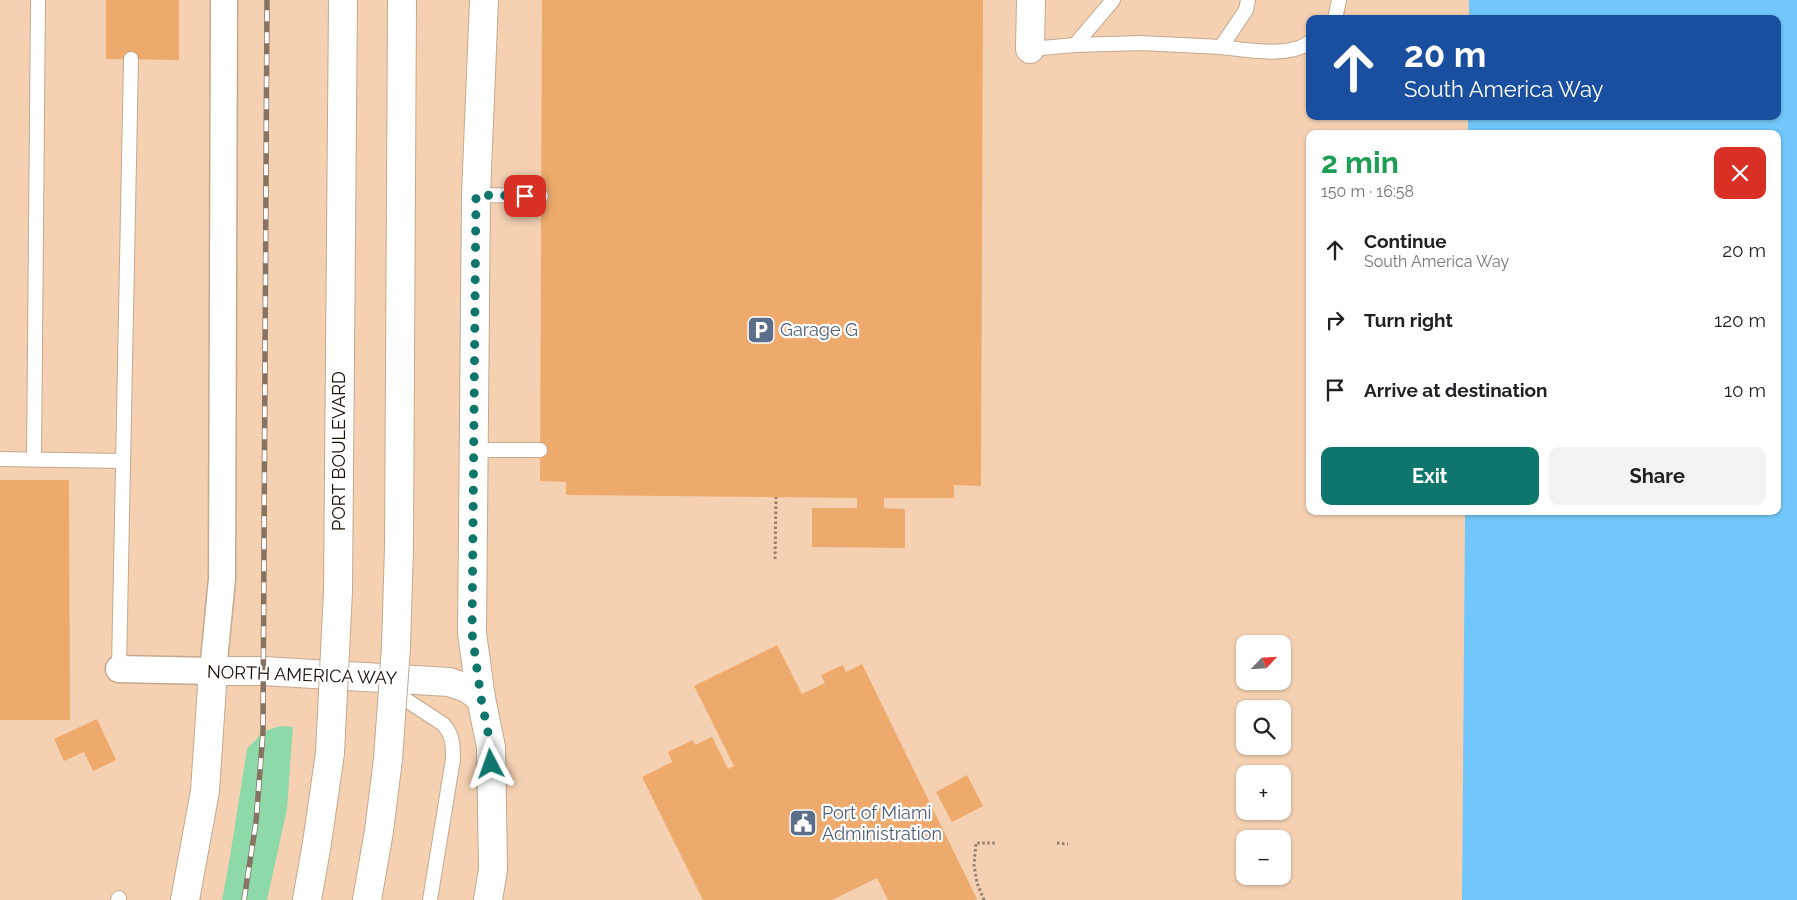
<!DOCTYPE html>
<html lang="en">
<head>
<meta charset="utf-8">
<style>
	:root { --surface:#fff; --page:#f2f2f2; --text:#202124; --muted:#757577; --accent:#0f766e }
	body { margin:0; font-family:Raleway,sans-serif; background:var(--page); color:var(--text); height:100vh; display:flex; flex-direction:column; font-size:19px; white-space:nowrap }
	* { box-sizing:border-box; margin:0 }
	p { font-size:16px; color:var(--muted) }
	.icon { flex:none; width:28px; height:28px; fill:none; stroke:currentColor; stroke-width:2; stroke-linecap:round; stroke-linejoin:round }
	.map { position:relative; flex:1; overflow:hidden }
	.sheet { position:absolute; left:1306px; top:130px; width:475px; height:385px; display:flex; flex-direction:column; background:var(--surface); border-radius:10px; box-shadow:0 1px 4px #0004 }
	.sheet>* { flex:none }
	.banner { position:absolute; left:1306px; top:15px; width:475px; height:105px; border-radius:10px; box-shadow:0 1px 4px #0004; background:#1a4fa0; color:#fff; overflow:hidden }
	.needle { width:32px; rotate:65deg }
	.buttons { position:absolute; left:1236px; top:635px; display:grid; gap:10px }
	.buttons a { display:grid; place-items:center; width:55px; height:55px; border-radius:10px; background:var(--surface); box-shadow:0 1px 4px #0004; font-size:25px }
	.pin { position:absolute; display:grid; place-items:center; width:42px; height:42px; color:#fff; margin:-21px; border-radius:10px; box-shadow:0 2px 8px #0006 }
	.me { position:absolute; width:55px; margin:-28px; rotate:356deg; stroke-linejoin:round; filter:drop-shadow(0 0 4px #0008) }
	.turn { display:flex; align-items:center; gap:18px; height:105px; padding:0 15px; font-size:22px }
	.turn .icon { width:65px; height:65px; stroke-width:2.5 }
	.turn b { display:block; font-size:35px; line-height:42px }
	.round { display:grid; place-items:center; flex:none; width:52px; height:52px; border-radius:10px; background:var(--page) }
	.summary { display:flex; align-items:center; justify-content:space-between; height:85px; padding:0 15px }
	h1 { font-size:30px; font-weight:700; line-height:38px; color:#1e9e55 }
	.cta { display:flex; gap:10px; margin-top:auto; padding:10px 15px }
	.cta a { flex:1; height:58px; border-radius:10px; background:var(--accent); color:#fff; font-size:20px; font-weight:700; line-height:58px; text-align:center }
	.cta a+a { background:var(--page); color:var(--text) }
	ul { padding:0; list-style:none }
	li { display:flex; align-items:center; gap:15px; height:70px; padding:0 15px }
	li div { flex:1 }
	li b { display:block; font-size:19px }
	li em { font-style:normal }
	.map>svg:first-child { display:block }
	.built { fill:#f5d1b2; fill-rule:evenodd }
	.green { fill:#8dd9a8 }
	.water { fill:#71c7fb }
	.building { fill:#eeaa6c }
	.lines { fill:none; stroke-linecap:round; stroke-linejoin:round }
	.service-casing { stroke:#c4a88f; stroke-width:16 }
	.minor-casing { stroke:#c4a88f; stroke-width:29 }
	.tertiary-casing { stroke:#c4a88f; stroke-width:30 }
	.primary-casing { stroke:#c4a88f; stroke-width:30 }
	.path { stroke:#95806f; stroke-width:3; stroke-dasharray:2.5 2.5; stroke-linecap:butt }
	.service { stroke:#fff; stroke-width:14 }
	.minor { stroke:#fff; stroke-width:26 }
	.tertiary { stroke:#fff; stroke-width:28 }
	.primary { stroke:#fff; stroke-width:28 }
	.rail-casing { stroke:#877362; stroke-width:5.5 }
	.rail { stroke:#fff; stroke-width:4; stroke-dasharray:11; stroke-linecap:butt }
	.primary-bridge-casing { stroke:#c4a88f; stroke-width:30; stroke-linecap:butt }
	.primary-bridge { stroke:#fff; stroke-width:28 }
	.route { stroke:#0f766e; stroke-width:9; stroke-dasharray:0 16.2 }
	.labels { text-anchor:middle; stroke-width:4.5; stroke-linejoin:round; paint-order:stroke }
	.service-label { font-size:18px; fill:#4e5e75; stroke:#fff; text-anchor:start }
	.street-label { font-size:18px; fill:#180e06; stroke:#fff }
</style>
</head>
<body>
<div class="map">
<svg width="1797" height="900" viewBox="0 0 1797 900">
	<rect width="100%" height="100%" fill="#f9dbc2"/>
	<path class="built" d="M0 0H1469V19H1310V116H1468V134H1310V511H1465L1462 900H0ZM1245 644H1282V681H1245ZM1245 709H1282V746H1245ZM1245 774H1282V811H1245ZM1245 839H1282V876H1245Z"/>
	<polygon class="green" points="280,726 293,727 287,809 267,900 222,900 229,863 247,749 263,732"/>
	<polygon class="water" points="1469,0 1797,0 1797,900 1462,900 1465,511 1778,511 1778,134 1468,134 1468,116 1778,116 1778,19 1469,19"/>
	<g class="building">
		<polygon points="106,0 179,0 179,60 106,59"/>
		<polygon points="542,0 983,0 981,486 954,485 954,498 884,498 884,508 905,509 905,548 812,547 812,508 857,508 857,498 566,495 566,482 540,481"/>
		<polygon points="0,480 69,480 70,720 0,720"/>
		<polygon points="777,645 802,694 825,683 821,675 843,665 846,672 862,664 977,899 974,900 888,900 877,878 832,900 703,900 642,777 672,762 668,752 693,740 695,745 712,737 728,769 734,766 694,686"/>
		<polygon points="97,719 116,760 93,771 84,752 64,761 54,739"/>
		<polygon points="967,775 983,806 952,822 936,792"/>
	</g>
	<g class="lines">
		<g class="service-casing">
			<g id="service">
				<polyline points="1335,19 1339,0"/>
				<polyline points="1075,45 1113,0"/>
				<path d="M1221 47C1246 50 1289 58 1310 42"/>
				<polyline points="1030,49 1075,45 1141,43 1221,47 1246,10 1248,0"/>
				<polyline points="476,195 541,196"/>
				<polyline points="473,450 540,450"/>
				<polyline points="0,459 123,461"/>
				<polyline points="34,459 38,0"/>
				<polyline points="119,669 131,59"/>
				<path d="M391 690 443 724C453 735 453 745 453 759L430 900"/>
				<polyline points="118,900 119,898"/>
			</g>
		</g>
		<g class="minor-casing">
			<polyline id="minor" points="119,669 213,671 222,579 224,0"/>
		</g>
		<g class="tertiary-casing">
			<g id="tertiary">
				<polyline points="484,0 476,195 472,633 481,698 491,747 493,869 488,900"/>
				<polyline points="1030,49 1031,0"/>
				<polyline points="185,900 205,791 213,671 263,671 449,682 467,688 481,698"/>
			</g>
		</g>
		<g class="primary-casing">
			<g id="primary">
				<polyline points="307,900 317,843 330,753"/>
				<polyline points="367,900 379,831 388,759"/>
			</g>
		</g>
		<g class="path">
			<polyline points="775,559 776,497"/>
			<polyline points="1057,843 1068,844"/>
			<polyline points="984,900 977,883 974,865 976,843 997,843"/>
		</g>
		<use href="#service" class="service"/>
		<use href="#minor" class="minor"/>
		<use href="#tertiary" class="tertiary"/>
		<use href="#primary" class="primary"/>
		<g class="rail-casing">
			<polyline id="rail" points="244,900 256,822 263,732 267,0"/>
		</g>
		<use href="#rail" class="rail"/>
		<g class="primary-bridge-casing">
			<g id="primary-bridge">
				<polyline points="330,753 338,591 343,0"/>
				<polyline points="388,759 396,647 399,547 402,0"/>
			</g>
		</g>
		<use href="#primary-bridge" class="primary-bridge"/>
	</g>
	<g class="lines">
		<polyline class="route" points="491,764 491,747 481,698 472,633 476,195 525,196"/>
	</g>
	<defs>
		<g id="parking-square" transform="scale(1.4375)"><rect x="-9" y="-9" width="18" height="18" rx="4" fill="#5c6f8a" stroke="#fff"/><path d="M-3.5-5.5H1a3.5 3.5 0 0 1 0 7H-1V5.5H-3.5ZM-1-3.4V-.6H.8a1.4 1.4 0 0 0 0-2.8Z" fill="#fff"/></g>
		<g id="civic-square" transform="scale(1.4375)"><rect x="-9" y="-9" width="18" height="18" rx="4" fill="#5c6f8a" stroke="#fff"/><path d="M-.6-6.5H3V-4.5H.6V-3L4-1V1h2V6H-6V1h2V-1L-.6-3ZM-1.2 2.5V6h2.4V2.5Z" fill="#fff"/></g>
	</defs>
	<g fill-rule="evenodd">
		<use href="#parking-square" x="761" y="330"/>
		<use href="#civic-square" x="803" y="823"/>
	</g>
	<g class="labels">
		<g class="service-label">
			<text x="780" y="336">Garage G</text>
			<text x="822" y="819">Port of Miami<tspan x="822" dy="21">Administration</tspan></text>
		</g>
		<g class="street-label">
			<text transform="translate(339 451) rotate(-90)" y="6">PORT BOULEVARD</text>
			<text transform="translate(302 675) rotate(2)" y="6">NORTH AMERICA WAY</text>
		</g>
	</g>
</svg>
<div class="buttons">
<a><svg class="needle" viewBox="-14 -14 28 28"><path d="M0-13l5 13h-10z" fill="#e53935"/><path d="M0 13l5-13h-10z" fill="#757577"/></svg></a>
<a><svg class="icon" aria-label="search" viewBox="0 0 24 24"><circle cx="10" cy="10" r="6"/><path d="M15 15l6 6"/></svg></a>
<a>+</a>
<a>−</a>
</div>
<div class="pin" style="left:525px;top:196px;background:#d93025"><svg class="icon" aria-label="arrive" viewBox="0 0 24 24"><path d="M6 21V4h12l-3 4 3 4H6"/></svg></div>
<svg class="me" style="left:491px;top:764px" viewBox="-20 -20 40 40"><path d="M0-17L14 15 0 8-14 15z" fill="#0f766e" stroke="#fff" stroke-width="4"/></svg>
<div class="banner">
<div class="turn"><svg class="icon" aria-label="ahead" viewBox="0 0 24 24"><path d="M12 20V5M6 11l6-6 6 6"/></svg><div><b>20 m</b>South America Way</div></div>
</div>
<section class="sheet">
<div class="summary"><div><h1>2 min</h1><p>150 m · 16:58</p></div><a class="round" style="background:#d93025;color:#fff"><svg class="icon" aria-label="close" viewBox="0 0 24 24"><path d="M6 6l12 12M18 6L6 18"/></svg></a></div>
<ul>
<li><svg class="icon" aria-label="ahead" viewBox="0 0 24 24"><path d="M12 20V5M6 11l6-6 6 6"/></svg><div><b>Continue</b><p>South America Way</p></div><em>20 m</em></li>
<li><svg class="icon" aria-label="right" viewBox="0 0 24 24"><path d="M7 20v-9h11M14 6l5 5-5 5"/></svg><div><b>Turn right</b></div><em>120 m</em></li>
<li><svg class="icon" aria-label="arrive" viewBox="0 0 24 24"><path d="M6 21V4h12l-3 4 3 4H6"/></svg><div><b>Arrive at destination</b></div><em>10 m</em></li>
</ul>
<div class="cta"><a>Exit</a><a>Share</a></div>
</section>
</div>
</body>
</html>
